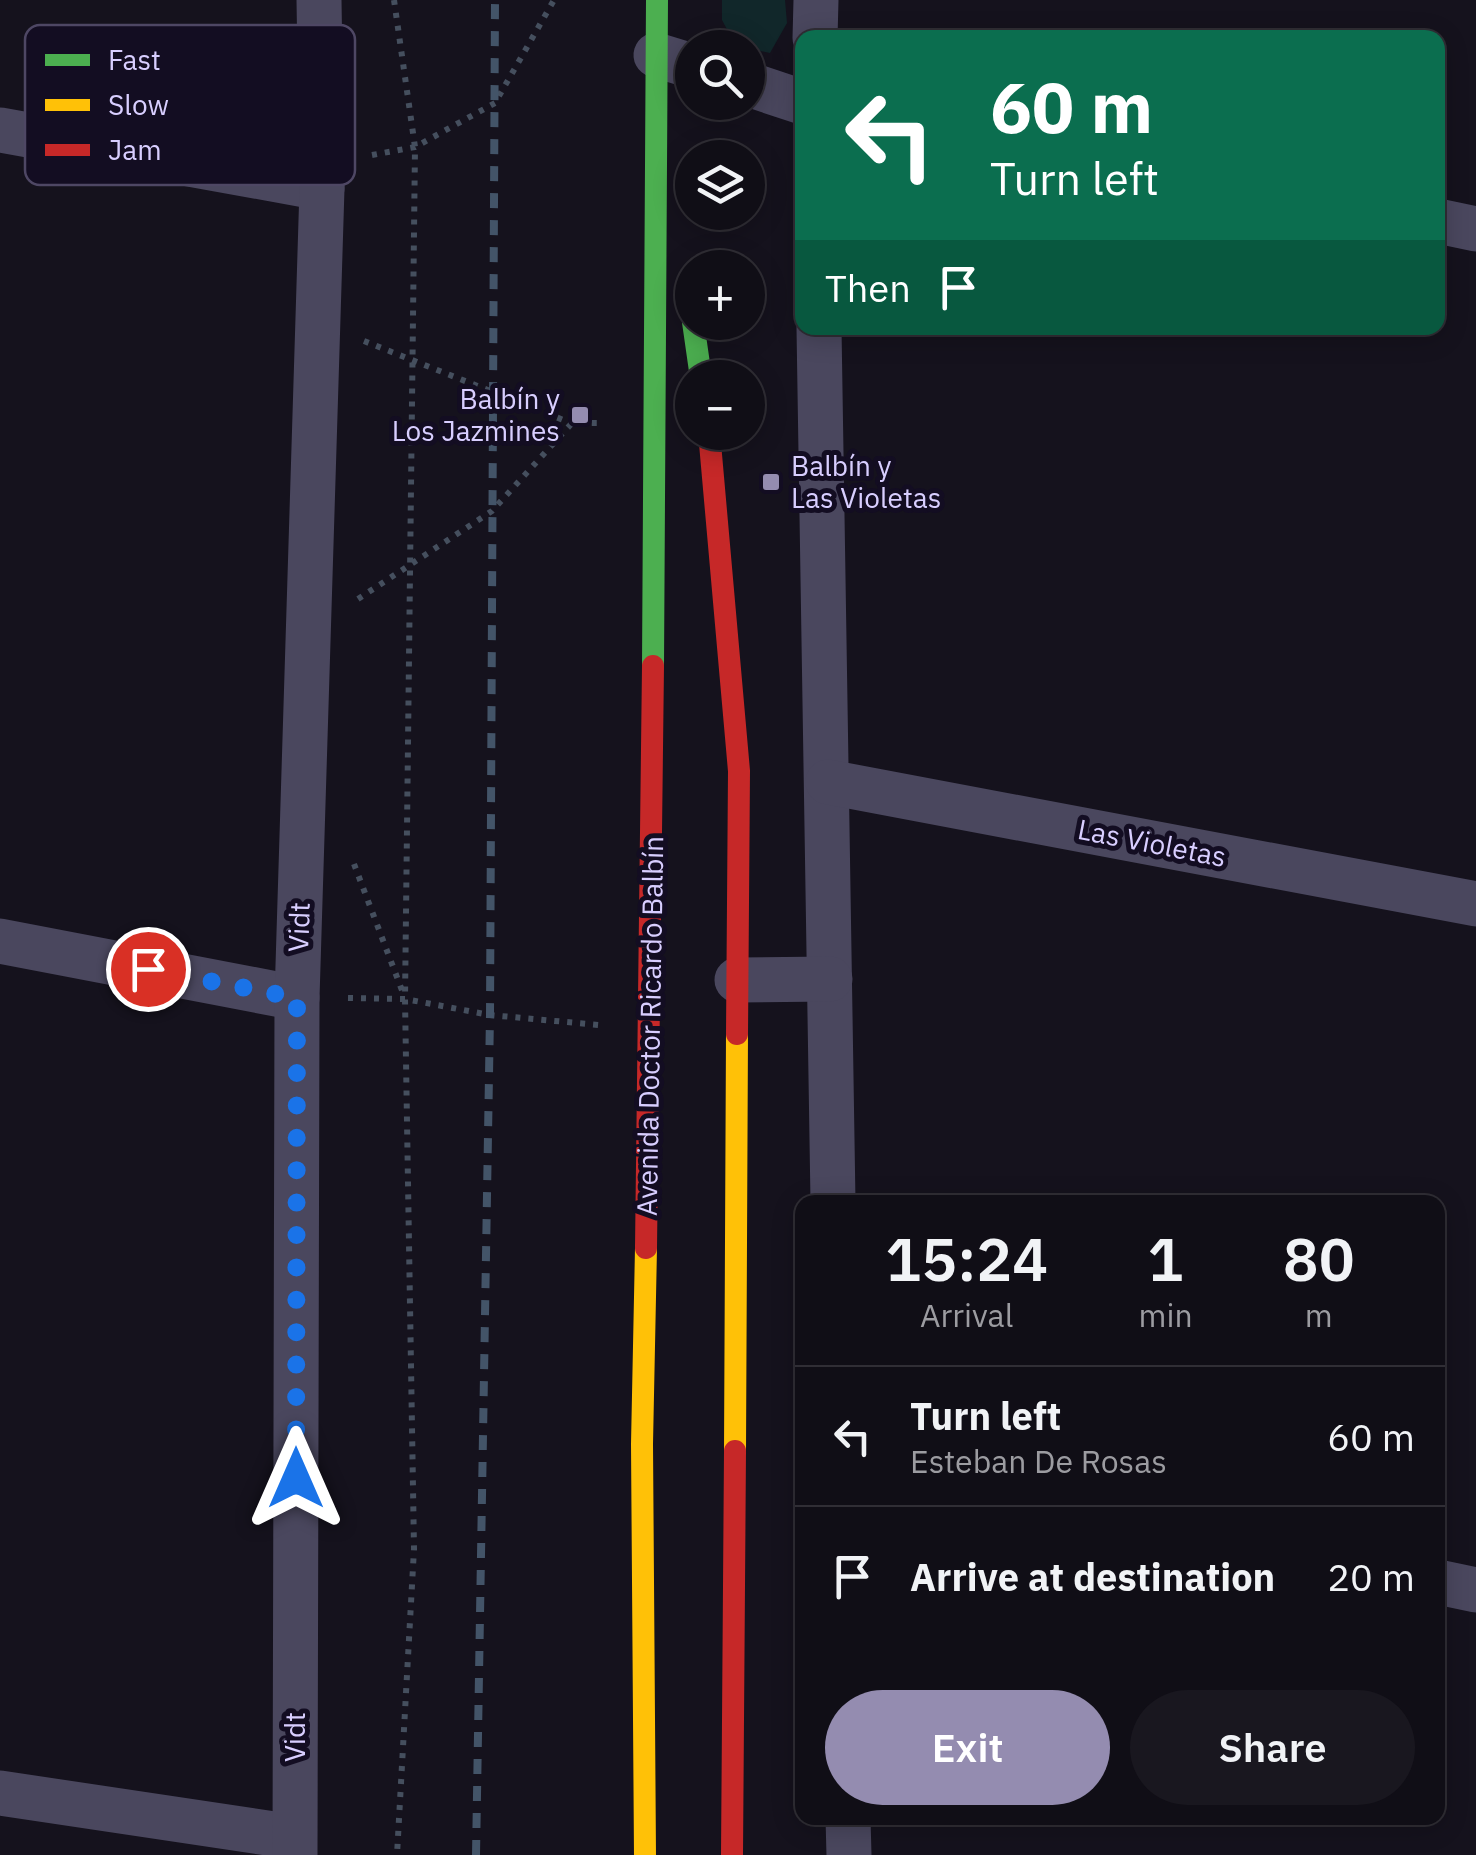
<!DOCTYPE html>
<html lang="en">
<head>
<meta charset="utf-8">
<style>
	:root { --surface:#100e16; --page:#19171f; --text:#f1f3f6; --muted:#9c9ca1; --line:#302e35; --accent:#948cb0 }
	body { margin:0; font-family:"IBM Plex Sans",sans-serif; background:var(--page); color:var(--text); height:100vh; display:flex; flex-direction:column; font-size:38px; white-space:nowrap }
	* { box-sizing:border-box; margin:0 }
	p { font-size:32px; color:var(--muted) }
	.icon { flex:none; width:55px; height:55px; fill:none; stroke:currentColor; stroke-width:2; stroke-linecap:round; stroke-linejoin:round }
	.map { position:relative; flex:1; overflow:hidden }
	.side { position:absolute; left:795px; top:1195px; width:650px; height:630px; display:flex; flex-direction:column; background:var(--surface); border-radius:20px; box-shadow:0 5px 25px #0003,0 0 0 2px var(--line) }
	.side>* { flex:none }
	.hud { position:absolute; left:795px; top:30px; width:650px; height:305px; border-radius:20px; box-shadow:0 5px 25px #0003,0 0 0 2px var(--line); background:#0b6e4f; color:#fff; overflow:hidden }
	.fabs { position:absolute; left:675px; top:30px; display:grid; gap:20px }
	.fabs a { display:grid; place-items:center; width:90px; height:90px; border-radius:50%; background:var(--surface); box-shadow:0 5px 25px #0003,0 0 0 2px var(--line); font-size:50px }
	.pin { position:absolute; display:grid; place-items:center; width:85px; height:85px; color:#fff; margin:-42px; border:5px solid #fff; border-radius:50%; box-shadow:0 2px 10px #0007 }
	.me { position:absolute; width:110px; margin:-55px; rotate:0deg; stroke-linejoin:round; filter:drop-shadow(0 0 8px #0008) }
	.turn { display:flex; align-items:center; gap:35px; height:210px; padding:0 30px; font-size:45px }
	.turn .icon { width:130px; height:130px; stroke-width:2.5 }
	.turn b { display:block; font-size:70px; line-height:85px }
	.then { display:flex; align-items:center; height:95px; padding:0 30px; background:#0003; gap:20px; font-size:38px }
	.eta { display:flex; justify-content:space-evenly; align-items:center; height:170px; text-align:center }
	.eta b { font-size:60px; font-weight:600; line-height:70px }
	.cta { display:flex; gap:20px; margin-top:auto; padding:20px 30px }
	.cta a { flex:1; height:115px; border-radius:60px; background:var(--accent); color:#fff; font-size:40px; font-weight:600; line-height:115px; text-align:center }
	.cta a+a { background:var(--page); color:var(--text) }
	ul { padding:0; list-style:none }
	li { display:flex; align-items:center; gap:30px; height:140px; padding:0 30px; border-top:2px solid var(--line) }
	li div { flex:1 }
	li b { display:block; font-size:38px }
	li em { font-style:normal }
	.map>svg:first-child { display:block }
	.green { fill:#11272a }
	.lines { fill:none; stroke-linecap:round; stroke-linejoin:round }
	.path { stroke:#454f5e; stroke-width:6; stroke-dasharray:5 8; stroke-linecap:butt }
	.street { stroke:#4a475e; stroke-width:45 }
	.fast { stroke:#4caf50; stroke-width:22 }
	.slow { stroke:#ffc107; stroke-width:22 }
	.jam { stroke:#c62828; stroke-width:22 }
	.rail { stroke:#435468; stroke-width:8; stroke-dasharray:15 12; stroke-linecap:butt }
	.route { stroke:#1a73e8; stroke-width:18; stroke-dasharray:0 32.4 }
	.poi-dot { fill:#948cb0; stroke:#130d22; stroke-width:4 }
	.labels { text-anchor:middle; stroke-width:10; stroke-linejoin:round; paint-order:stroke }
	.poi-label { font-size:28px; fill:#d8ceff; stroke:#130d22; text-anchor:end }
	.street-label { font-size:28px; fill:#d8ceff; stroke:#130d22 }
	.key { fill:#130d22; stroke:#4e4764; stroke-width:2.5 }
	.key-label { font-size:28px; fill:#d8ceff }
</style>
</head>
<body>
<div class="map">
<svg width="1476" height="1855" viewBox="0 0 1476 1855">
	<rect width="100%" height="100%" fill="#15121d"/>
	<polygon class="green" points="722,0 785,0 787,23 770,53 736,46 722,20"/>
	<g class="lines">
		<g class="path">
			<polyline points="394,0 415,147 405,999 414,1549 397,1855"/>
			<polyline points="372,155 415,147 495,103 554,0"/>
			<polyline points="364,341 571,423"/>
			<polyline points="358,599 492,511 572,423 599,423"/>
			<polyline points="354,864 403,993"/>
			<polyline points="348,998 405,999 490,1015 599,1025"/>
		</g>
		<g class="street">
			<polyline points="815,38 816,0"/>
			<polyline points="656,55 692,66"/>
			<polyline points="748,84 802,102"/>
			<polyline points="0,130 322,188"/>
			<polyline points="1438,221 1476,229"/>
			<polyline points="819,328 833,1202"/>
			<polyline points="828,782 1476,904"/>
			<polyline points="0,941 297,998"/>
			<polyline points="737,980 830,979"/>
			<polyline points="1438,1582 1476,1590"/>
			<polyline points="0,1793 294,1837"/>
			<polyline points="848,1818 849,1855"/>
			<polyline points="295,1855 297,998 322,188 319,0"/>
		</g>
		<g class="fast">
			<polyline points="693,322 701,378"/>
			<polyline points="653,666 657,0"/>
		</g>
		<g class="slow">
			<polyline points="735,1451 737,1034"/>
			<polyline points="645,1855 642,1444 646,1248"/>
		</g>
		<g class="jam">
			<polyline points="709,432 739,771 737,1034"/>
			<polyline points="646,1248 653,666"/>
			<polyline points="732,1855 735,1451"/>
		</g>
		<polyline class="rail" points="476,1855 490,1015 495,0"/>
	</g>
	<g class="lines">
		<polyline class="route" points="148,969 297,998 296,1478"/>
	</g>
	<g class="poi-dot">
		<rect x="570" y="405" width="20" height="20" rx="5"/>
		<rect x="761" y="472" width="20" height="20" rx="5"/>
	</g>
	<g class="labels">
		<g class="poi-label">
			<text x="560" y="409">Balbín y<tspan x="560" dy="32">Los Jazmines</tspan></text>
			<text x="791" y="476" text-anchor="start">Balbín y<tspan x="791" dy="32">Las Violetas</tspan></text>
		</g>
		<g class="street-label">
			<text transform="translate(1152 843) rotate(11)" y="10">Las Violetas</text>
			<text transform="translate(299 927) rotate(-88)" y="10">Vidt</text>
			<text transform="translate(650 1026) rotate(-89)" y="10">Avenida Doctor Ricardo Balbín</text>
			<text transform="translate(295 1737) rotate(-90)" y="10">Vidt</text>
		</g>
	</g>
	<rect x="25" y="25" width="330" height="160" rx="15" class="key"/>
	<rect x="45" y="54" width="45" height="12" fill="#4caf50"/>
	<rect x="45" y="99" width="45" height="12" fill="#ffc107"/>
	<rect x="45" y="144" width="45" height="12" fill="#c62828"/>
	<g class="key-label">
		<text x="108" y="70">Fast</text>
		<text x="108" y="115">Slow</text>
		<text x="108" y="160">Jam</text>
	</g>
</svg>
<div class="fabs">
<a><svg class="icon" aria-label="search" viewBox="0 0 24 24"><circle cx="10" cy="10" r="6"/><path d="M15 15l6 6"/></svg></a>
<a><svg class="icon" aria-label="layers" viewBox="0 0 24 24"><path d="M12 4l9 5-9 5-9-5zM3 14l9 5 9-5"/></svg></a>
<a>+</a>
<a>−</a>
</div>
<div class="pin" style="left:148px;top:969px;background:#d93025"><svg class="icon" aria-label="arrive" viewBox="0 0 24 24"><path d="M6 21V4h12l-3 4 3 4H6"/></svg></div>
<svg class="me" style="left:296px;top:1478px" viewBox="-20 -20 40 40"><path d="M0-17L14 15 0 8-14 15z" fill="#1a73e8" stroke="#fff" stroke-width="4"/></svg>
<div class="hud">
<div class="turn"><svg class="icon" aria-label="left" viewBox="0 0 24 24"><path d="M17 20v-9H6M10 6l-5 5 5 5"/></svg><div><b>60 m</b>Turn left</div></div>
<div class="then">Then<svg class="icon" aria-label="arrive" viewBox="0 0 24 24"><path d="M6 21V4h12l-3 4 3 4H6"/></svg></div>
</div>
<section class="side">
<div class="eta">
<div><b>15:24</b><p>Arrival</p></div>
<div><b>1</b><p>min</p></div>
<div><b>80</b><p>m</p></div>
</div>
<ul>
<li><svg class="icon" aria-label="left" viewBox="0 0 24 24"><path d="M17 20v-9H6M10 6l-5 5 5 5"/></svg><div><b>Turn left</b><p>Esteban De Rosas</p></div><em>60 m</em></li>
<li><svg class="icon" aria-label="arrive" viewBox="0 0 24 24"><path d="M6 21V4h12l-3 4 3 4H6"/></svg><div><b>Arrive at destination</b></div><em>20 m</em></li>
</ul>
<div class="cta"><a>Exit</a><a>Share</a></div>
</section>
</div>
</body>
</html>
